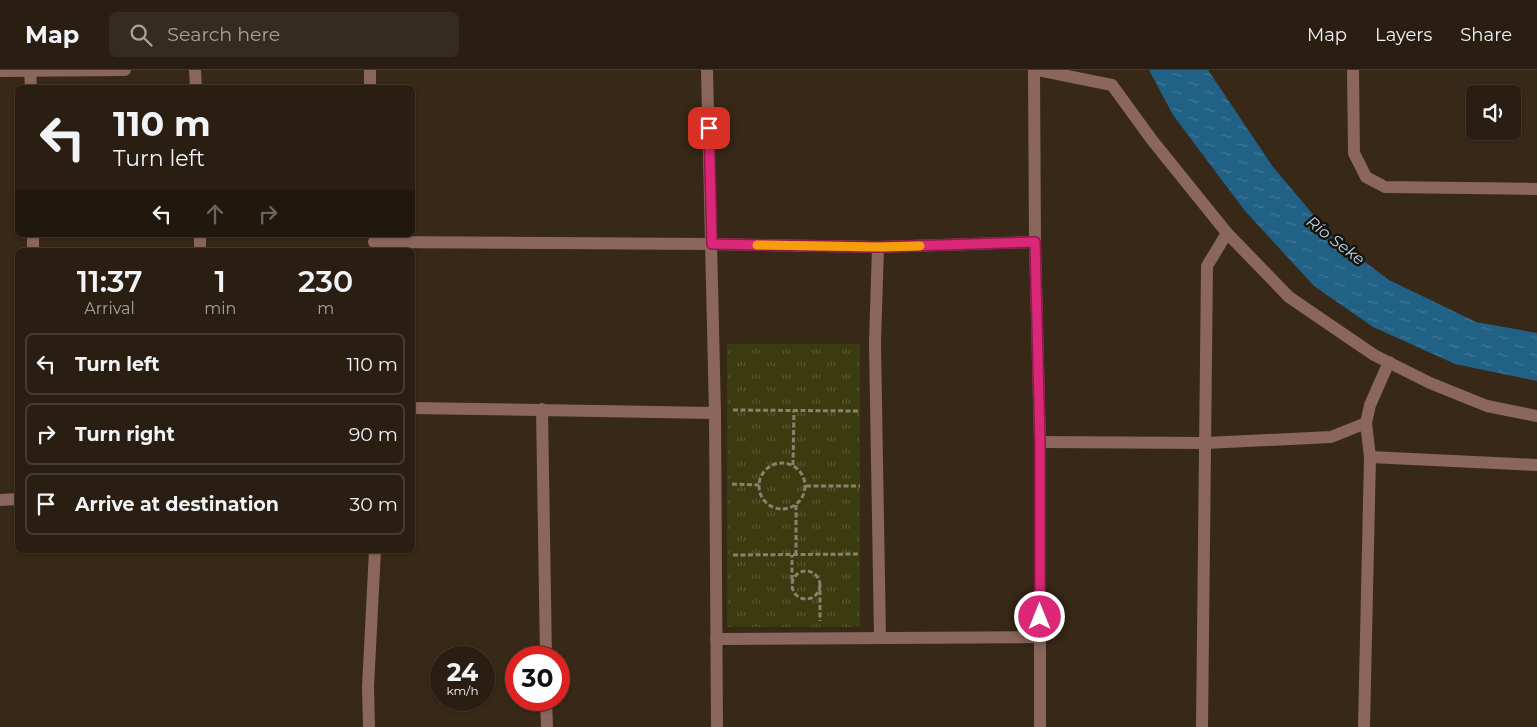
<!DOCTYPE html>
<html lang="en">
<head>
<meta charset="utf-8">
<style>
	:root { --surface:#291e11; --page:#352b1f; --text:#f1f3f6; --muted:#a5a29f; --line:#453c31 }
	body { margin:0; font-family:Montserrat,sans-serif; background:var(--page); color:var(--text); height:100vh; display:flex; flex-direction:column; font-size:19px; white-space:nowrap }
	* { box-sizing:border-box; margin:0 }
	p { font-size:16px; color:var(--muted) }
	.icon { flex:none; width:28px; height:28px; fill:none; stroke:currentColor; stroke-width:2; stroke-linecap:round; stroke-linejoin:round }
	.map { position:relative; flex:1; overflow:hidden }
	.drawer { position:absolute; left:15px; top:178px; width:400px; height:305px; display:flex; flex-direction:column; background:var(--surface); border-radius:8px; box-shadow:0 1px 4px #0004,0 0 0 1px var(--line) }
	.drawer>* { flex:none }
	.top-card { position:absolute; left:15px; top:15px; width:400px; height:152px; border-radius:8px; box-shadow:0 1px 4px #0004,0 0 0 1px var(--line); background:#291e11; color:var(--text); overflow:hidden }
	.tools { position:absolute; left:1466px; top:15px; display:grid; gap:10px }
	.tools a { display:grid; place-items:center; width:55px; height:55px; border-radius:8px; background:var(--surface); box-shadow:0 1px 4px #0004,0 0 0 1px var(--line); font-size:25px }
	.speed { position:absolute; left:430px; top:576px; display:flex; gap:10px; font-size:25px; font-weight:700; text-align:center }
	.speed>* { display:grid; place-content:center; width:65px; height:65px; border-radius:50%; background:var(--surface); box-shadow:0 1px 4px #0004,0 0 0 1px var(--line); line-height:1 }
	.speed small { font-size:12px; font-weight:400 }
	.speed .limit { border:8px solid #d22; background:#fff; color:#111 }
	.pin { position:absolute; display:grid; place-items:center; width:42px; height:42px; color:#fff; margin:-21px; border-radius:10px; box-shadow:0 2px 8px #0006 }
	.me { position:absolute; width:55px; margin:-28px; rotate:0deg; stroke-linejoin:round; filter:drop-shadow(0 0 4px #0008) }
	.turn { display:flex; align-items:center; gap:18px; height:105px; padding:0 15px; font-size:22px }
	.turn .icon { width:65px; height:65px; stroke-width:2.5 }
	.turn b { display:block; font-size:35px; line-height:42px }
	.lanes { display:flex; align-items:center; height:48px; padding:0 15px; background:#0003; justify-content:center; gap:25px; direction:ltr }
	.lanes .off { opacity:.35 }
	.eta { display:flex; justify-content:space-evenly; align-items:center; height:85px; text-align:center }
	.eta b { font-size:30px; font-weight:600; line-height:35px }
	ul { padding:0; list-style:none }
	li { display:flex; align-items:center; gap:15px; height:62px; margin:0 10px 8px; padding:0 5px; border:2px solid var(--line); border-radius:8px }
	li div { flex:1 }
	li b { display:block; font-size:19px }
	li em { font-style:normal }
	header { display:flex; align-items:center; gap:30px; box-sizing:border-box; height:70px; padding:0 25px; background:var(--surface); border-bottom:1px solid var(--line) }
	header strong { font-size:24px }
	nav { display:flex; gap:28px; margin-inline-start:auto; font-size:18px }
	.search { width:350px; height:45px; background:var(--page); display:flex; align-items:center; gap:12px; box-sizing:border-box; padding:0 18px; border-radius:8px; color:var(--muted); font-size:19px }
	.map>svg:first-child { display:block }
	.park { fill:url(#park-tufts) }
	.water { fill:url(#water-ripples) }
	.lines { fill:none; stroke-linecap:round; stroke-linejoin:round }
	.path { stroke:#8c7f71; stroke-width:3; stroke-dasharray:5 2.5; stroke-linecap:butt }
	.minor { stroke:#8a665d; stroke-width:12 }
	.route-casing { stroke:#8e194d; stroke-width:12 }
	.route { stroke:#db2777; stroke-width:9 }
	.slow { stroke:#f59e0b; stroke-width:9 }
	.labels { text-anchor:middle; stroke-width:5; stroke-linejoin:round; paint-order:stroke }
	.water-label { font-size:16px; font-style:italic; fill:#b3daf5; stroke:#19120b }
</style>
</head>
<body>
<header>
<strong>Map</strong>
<div class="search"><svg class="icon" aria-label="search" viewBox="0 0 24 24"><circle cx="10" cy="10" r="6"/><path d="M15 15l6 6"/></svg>Search here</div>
<nav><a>Map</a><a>Layers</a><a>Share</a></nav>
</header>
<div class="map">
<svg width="1537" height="657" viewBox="0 0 1537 657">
	<defs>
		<pattern id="park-tufts" width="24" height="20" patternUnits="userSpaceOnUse" patternTransform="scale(1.25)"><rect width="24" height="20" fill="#3a3b0f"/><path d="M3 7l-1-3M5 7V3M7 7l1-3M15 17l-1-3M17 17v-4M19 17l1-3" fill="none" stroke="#575732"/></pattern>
		<pattern id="water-ripples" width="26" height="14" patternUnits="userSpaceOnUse" patternTransform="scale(1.25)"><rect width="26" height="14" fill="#216185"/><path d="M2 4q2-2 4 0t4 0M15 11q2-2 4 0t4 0" fill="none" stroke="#427896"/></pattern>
	</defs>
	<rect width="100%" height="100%" fill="#372817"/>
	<rect class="park" x="727" y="274" width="133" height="283"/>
	<polygon class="water" points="1149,0 1208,0 1273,97 1333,168 1389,210 1476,252 1537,263 1537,311 1455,294 1373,257 1314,216 1245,141 1173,45"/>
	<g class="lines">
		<g class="path">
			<polyline points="733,340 859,341"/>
			<circle cx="782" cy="416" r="23"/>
			<polyline points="793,395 794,340"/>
			<polyline points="732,414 759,415"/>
			<polyline points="806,416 860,416"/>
			<polyline points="796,435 796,485"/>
			<polyline points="733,485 860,484"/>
			<circle cx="806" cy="515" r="14"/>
			<polyline points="792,510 792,485"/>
			<polyline points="820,520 820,551"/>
		</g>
		<g class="minor">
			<polyline points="30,0 31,18"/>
			<polyline points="195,0 196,18"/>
			<polyline points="370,0 370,18"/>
			<polyline points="707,0 715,343 717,657"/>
			<polyline points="1034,0 1035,172 1040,372 1040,657"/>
			<polyline points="1038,0 1112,15 1152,70 1227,163 1289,227 1374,285 1430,313 1487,336 1537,346"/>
			<polyline points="1353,0 1354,83 1366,107 1385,117 1537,119"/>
			<polyline points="0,1 125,0"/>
			<polyline points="33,165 33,180"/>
			<polyline points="200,165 200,180"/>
			<polyline points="374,172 712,174 878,177 1035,172"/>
			<polyline points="878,177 875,273 880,567"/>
			<polyline points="412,338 715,343"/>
			<polyline points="542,339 546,588"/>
			<polyline points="1040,372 1206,373 1331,367 1366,353"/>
			<polyline points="1370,387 1537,395"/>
			<polyline points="0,430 18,429"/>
			<polyline points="716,569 1040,567"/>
			<polyline points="546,630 547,657"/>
			<polyline points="369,657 368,617 375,480"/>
			<polyline points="1202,657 1207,196 1227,163"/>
			<polyline points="1364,657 1370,387 1366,353 1370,335 1389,292"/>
		</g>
	</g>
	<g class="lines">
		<g class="route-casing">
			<polyline id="route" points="709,58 712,174 878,177 1035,172 1040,372 1040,547"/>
		</g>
		<use href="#route" class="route"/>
		<polyline class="slow" points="757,175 878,177 920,176"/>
	</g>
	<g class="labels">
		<g class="water-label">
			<text transform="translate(1336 170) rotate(38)" y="6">Río Seke</text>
		</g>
	</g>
</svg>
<div class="tools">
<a><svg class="icon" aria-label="sound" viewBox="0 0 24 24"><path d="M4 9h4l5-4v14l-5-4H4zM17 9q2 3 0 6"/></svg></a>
</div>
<div class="speed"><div>24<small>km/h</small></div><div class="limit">30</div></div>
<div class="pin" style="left:709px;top:58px;background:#d93025"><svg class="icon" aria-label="arrive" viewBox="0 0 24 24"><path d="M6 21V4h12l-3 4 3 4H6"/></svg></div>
<svg class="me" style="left:1040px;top:547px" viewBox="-20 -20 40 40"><circle r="17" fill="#db2777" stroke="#fff" stroke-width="3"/><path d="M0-11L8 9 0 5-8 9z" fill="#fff"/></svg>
<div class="top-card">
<div class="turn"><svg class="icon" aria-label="left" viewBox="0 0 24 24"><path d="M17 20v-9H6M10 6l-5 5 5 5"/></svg><div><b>110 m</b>Turn left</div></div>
<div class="lanes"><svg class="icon" aria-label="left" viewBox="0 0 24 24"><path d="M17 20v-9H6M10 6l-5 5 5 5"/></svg><svg class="icon off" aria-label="ahead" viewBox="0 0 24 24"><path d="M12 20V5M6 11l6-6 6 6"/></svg><svg class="icon off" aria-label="right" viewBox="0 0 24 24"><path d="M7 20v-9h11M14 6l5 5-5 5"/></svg></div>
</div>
<section class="drawer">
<div class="eta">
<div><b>11:37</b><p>Arrival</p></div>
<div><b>1</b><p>min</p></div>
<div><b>230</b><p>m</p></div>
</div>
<ul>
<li><svg class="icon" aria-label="left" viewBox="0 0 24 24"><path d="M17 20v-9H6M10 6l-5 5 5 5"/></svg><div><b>Turn left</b></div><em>110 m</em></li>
<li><svg class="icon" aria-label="right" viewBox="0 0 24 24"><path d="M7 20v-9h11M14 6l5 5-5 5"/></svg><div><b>Turn right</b></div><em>90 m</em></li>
<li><svg class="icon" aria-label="arrive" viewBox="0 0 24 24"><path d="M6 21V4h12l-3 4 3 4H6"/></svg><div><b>Arrive at destination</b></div><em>30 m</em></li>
</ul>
</section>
</div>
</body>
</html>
